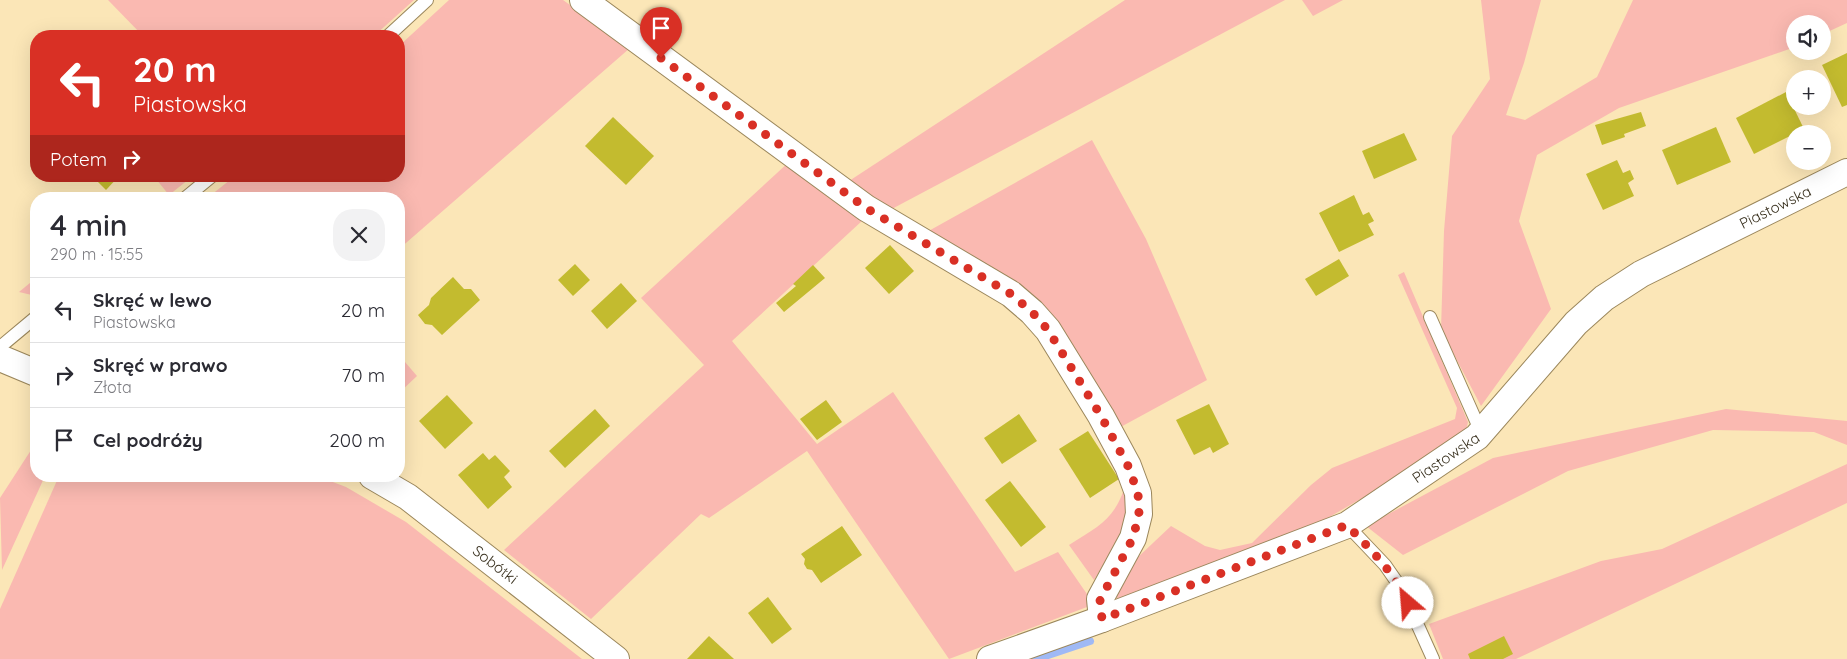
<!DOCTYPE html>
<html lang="pl">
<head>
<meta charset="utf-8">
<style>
	:root { --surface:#fff; --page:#f2f2f3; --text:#2b2b33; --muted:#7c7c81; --line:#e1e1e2 }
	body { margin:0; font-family:Quicksand,sans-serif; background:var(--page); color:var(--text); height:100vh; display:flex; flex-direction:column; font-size:19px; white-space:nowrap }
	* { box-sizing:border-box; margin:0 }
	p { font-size:16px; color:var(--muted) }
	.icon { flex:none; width:28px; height:28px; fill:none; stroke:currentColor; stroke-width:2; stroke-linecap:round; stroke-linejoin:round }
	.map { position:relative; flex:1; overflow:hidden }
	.side { position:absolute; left:30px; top:192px; width:375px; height:290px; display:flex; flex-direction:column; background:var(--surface); border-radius:20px; box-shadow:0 5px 20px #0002 }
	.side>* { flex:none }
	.hud { position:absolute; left:30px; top:30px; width:375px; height:152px; border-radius:20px; box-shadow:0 5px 20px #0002; background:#d93025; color:#fff; overflow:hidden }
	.tools { position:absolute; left:1786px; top:15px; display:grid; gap:10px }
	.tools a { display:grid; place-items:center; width:45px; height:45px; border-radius:50%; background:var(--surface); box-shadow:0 5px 20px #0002; font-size:25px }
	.pin { position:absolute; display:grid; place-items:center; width:42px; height:42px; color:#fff; margin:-51px -21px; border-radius:50% 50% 50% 0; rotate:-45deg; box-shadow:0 0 5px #0007 }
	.pin .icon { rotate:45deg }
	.me { position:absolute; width:55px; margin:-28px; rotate:333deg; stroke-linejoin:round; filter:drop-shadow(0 0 4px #0008) }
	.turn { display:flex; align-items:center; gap:18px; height:105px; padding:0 20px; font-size:22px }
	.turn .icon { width:65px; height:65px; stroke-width:2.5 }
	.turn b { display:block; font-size:35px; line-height:42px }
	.then { display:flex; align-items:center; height:48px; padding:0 20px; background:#0003; gap:10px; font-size:19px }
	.round { display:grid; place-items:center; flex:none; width:52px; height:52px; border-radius:20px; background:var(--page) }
	.headline { display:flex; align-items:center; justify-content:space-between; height:85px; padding:0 20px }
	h1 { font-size:30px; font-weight:600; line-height:38px }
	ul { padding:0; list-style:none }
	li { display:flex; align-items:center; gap:15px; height:65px; padding:0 20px; border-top:1px solid var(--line) }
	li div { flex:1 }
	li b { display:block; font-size:19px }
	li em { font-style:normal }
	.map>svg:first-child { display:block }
	.green { fill:#fab9b1 }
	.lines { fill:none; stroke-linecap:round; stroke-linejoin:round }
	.stream { stroke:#9fb9f5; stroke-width:8 }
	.building { fill:#c3bb2f }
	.lane-casing { stroke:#9b875c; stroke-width:14 }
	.street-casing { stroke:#9b875c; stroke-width:28 }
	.lane { stroke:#fff; stroke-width:12 }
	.street { stroke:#fff; stroke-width:26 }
	.route { stroke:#d93025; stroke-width:9; stroke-dasharray:0 16.2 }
	.labels { text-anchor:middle; stroke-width:4; stroke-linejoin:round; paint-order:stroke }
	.street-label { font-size:15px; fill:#39311f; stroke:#fbe6b7 }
</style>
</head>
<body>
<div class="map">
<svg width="1847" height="659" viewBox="0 0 1847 659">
	<rect width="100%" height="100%" fill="#fbe6b7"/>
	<g class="green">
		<polygon points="108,0 414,0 374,36 143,36"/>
		<polygon points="449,0 563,0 630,48 399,249 399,199 206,199 235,176 399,176 399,46"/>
		<polygon points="1125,0 1285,0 888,211 846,183"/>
		<polygon points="1302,0 1343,0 1313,16"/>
		<polygon points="1481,0 1541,0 1524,63 1506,115 1525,120 1597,77 1633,0 1847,0 1847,23 1823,34 1822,24 1795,24 1795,47 1619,108 1537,155 1519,221 1551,309 1481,406 1441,330 1444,231 1452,136 1490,79"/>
		<polygon points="1092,140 1146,239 1207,380 1117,429 1047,313 925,233"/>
		<polygon points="789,162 863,220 732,341 817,444 893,392 1015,572 1058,552 1089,597 1087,607 949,659 807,451 709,518 701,514 591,619 504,550 704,365 641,298"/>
		<polygon points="159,176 193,176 169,195 156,179"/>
		<polygon points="1404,272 1468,422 1466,431 1411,470 1312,527 1118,603 1115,588 1136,559 1171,526 1205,546 1220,550 1252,543 1311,485 1332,468 1455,419 1457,408 1398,275"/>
		<polygon points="36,278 36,296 19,292"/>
		<polygon points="399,355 417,376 399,393"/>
		<polygon points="1726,409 1847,421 1847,445 1814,432 1713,430 1568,471 1403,555 1366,526 1493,458"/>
		<polygon points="33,447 36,449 36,476 45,476 2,570 0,498"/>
		<polygon points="1847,464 1847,503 1516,659 1443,659 1429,624 1601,561 1662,549"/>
		<polygon points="59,476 317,476 346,487 406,522 582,659 0,659 0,609"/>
		<path d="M1126 483 1128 516 1114 547 1094 580 1069 545C1100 525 1115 520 1126 483Z"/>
	</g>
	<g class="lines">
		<polyline class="stream" points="1036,659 1090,641"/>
	</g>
	<g class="building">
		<polygon points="1847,53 1847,105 1842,107 1822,65"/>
		<polygon points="1786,92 1804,129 1754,154 1736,118"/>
		<polygon points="1641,112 1646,126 1624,134 1625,137 1602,145 1595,125"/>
		<polygon points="613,117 654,156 626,185 585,146"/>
		<polygon points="1716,127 1731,162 1677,185 1662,150"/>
		<polygon points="1404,133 1417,160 1374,179 1362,151"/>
		<polygon points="1617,160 1623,173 1630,170 1634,179 1628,183 1634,196 1603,210 1586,174"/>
		<polygon points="92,176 119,176 106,190"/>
		<polygon points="1354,195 1363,215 1369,212 1374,221 1368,224 1374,235 1339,252 1319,213"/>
		<polygon points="890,245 914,271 889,294 865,268"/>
		<polygon points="1339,259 1349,276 1316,296 1305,279"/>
		<polygon points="575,264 590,280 573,296 558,280"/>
		<polygon points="813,265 825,278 784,312 776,303 796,286 793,284"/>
		<polygon points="453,277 464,289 471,289 480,300 442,335 432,325 425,324 418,315 429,305 431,298"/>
		<polygon points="621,283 637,301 607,329 591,311"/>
		<polygon points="447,395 473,423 445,449 419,421"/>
		<polygon points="826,400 842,422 817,440 800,419"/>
		<polygon points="1209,404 1229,444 1213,453 1210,447 1194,455 1176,420"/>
		<polygon points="595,409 610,426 565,468 549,451"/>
		<polygon points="1019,414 1037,441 1002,464 984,438"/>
		<polygon points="1088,431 1119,479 1090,498 1059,449"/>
		<polygon points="483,453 489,460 495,455 510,471 504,477 512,487 488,509 458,475"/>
		<polygon points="1010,481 1046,527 1021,547 985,500"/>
		<polygon points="842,526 862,555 821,583 812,570 807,569 804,564 805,559 801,554"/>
		<polygon points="768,597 792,629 772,644 748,613"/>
		<polygon points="709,636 734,659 687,659"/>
		<polygon points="1504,636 1513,654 1503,659 1470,659 1468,654"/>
	</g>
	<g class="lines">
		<g class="lane-casing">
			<g id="lane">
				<polyline points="388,36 427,0"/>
				<polyline points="184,199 212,176"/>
				<polyline points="1430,317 1481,432"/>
				<polyline points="0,347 36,317"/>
				<polyline points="1347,525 1385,565 1401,588 1433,659"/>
			</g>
		</g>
		<g class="street-casing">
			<g id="street">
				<polyline points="583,0 866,208 1011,294 1032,312 1048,330 1101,416 1128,466 1138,493 1139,514 1133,538 1100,599 1102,619"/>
				<polyline points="0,358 36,373"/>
				<path id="s1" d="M372 476 408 497 616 659"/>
				<path id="s2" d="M990 659 1102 619 1347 525 1477 437 1576 323 1604 298 1641 274 1847 172"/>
			</g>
		</g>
		<use href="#lane" class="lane"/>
		<use href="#street" class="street"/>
	</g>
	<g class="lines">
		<path class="route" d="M661 58 866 208 1011 294 1032 312 1048 330 1101 416 1128 466 1138 493 1139 514 1133 538 1100 600 1102 619 1347 525C1370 549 1394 572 1408 603"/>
	</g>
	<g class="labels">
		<g class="street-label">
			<text dy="5" stroke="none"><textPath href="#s2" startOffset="921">Piastowska</textPath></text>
			<text dy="5" stroke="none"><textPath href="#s2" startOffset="501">Piastowska</textPath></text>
			<text dy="5" stroke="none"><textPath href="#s1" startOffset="152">Sobótki</textPath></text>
		</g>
	</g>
</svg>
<div class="tools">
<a><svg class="icon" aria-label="sound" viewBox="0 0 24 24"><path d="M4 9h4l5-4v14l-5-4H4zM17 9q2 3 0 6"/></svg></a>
<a>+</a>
<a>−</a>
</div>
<div class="pin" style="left:661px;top:58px;background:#d93025"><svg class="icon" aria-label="arrive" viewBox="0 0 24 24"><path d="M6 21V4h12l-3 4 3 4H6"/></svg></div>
<svg class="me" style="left:1408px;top:603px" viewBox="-20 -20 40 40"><circle r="19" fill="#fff"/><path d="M0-13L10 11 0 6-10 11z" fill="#d93025"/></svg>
<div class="hud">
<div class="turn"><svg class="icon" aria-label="left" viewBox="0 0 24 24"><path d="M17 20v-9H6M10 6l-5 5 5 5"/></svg><div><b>20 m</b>Piastowska</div></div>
<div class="then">Potem<svg class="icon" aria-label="right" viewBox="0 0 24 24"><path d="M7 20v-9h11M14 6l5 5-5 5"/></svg></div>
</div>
<section class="side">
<div class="headline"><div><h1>4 min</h1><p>290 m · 15:55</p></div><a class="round"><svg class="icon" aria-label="close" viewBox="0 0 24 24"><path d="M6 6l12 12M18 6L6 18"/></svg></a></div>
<ul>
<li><svg class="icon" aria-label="left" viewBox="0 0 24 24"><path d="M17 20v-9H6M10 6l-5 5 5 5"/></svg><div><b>Skręć w lewo</b><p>Piastowska</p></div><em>20 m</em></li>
<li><svg class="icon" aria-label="right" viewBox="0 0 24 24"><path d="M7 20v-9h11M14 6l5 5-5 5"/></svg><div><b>Skręć w prawo</b><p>Złota</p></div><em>70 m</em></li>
<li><svg class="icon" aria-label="arrive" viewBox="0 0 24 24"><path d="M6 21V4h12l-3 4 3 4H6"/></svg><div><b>Cel podróży</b></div><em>200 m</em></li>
</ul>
</section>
</div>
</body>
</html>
